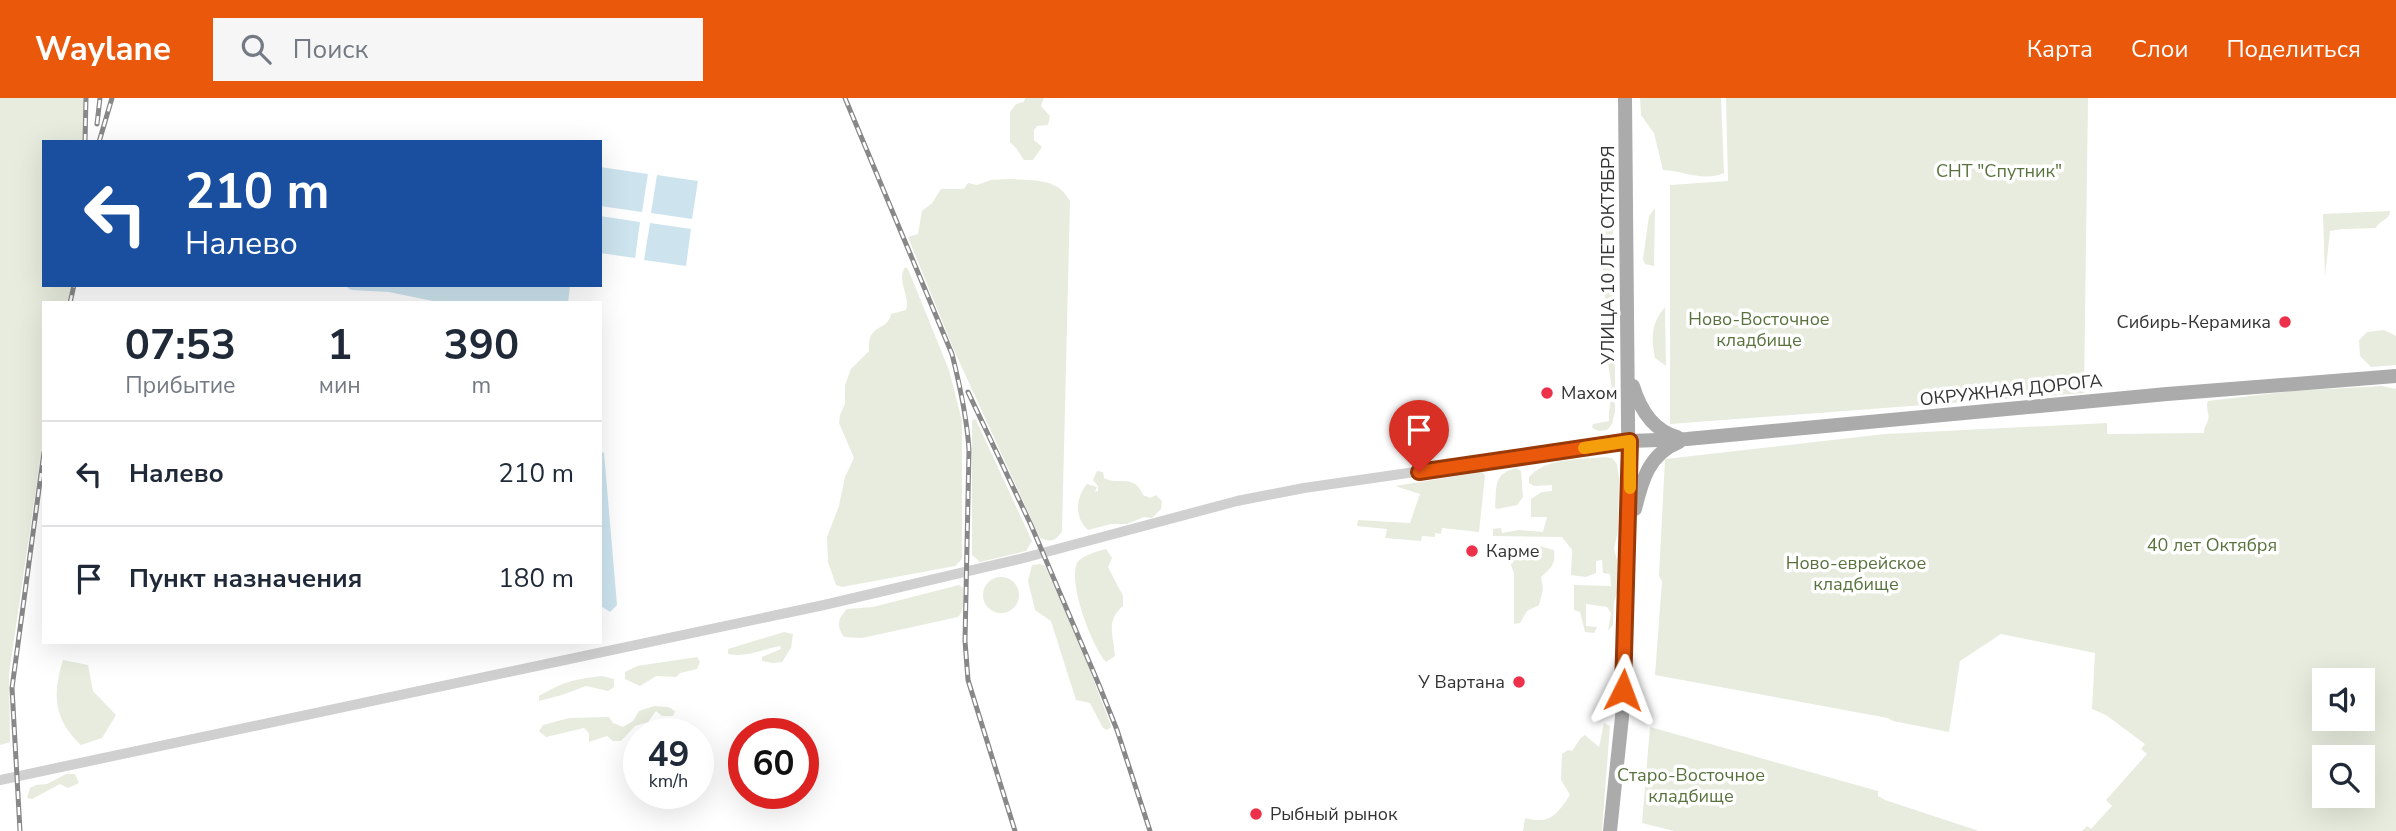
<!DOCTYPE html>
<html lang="ru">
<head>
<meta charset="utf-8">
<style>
	:root { --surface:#fff; --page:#f6f6f7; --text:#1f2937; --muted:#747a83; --line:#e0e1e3; --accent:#ea580c }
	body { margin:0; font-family:"Nunito Sans",sans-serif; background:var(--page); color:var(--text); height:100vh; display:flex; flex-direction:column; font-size:26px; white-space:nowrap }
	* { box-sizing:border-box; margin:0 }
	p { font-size:23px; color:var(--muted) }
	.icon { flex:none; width:38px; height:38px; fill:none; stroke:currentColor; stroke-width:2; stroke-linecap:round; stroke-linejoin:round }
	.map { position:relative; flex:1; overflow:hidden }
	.side { position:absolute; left:42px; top:203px; width:560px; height:343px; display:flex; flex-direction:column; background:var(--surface); border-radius:0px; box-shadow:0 7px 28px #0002 }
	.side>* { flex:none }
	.banner { position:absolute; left:42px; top:42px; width:560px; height:147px; border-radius:0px; box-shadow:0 7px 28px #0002; background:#1a4fa0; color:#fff; overflow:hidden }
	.buttons { position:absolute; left:2312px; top:570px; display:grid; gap:14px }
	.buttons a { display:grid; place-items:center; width:63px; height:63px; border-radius:0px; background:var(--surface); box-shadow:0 7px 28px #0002; font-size:35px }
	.speed { position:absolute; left:623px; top:620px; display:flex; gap:14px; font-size:35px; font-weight:700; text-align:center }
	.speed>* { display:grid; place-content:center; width:91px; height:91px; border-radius:50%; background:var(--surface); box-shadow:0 7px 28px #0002; line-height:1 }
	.speed small { font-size:18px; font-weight:400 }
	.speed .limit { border:10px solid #d22; background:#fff; color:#111 }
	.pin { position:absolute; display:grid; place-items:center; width:60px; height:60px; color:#fff; margin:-72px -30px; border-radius:50% 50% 50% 0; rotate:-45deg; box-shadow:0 0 7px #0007 }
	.pin .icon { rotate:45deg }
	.me { position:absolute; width:77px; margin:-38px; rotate:3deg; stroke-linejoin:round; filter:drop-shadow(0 0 5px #0008) }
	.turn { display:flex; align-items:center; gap:24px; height:147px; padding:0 28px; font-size:32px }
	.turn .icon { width:91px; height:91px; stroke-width:2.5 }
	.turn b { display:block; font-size:49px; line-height:60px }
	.eta { display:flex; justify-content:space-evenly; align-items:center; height:119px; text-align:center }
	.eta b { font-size:42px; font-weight:700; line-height:49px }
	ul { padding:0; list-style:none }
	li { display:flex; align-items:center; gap:21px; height:105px; padding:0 28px; border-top:2px solid var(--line) }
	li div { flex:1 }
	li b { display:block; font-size:26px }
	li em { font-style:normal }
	header { display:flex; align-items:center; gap:42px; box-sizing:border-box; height:98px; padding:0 35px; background:var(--accent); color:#fff }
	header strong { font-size:33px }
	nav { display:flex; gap:38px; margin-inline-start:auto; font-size:24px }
	.search { width:490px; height:63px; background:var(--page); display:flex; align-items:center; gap:18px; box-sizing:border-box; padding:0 24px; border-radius:0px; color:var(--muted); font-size:26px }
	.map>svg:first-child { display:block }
	.green { fill:#e7ecde; fill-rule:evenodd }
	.water { fill:#cde4ef }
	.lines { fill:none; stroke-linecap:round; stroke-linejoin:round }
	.tertiary { stroke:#d0d0d0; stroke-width:10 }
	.primary { stroke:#ababab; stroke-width:14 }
	.rail-casing { stroke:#888; stroke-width:5 }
	.rail { stroke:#fff; stroke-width:2.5; stroke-dasharray:8; stroke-linecap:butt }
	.route-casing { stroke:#983908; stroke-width:18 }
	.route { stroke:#ea580c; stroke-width:12 }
	.slow { stroke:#f59e0b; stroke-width:12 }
	.poi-dot { fill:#ee314b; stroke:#fff; stroke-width:2.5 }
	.labels { text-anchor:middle; stroke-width:7; stroke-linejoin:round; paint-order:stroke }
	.park-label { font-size:18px; fill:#59723d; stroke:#fff }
	.street-label { font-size:18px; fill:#333; stroke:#fff }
	.poi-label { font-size:18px; fill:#333; stroke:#fff; text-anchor:start }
</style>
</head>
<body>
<header>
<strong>Waylane</strong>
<div class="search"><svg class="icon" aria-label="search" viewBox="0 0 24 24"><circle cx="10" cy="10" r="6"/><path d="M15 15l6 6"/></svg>Поиск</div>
<nav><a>Карта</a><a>Слои</a><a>Поделиться</a></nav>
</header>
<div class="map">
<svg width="2396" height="733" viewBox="0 0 2396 733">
	<rect width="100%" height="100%" fill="#fff"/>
	<g class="green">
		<polygon points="0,0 85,0 83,44 44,44 44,187 72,187 67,205 44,205 44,335 9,576 10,644 0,647"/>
		<polygon points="1025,0 1044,0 1041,8 1050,18 1048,27 1037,28 1034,32 1034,42 1042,49 1033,62 1024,62 1016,50 1010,44 1010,14 1016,6 1024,4"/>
		<path d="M1640 0H1721L1724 75C1702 84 1685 73 1663 72L1654 35 1641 17Z"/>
		<polygon points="1726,0 2088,0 2084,295 1670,326 1670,87 1728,83"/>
		<polygon points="1609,72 1612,73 1613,85 1613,204 1609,206 1605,200 1603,189 1602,84 1605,73"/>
		<path d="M1010 81C1034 83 1057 79 1070 103L1062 433C1056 444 1050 444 1040 440L953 250 908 139 918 136 922 113 932 105 941 91H964L968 85 977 87 991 82Z"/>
		<polygon points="1655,110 1654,168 1645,166 1643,161 1649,118"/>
		<path d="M2390 113C2390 122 2379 122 2376 130L2342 131 2330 133 2325 178 2323 116Z"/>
		<path d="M905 169 908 171 949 272 962 323V461L955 468 842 489 836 487 828 464 827 439 839 408 845 379 854 360 839 325 840 317 845 306V287L851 271 869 253C867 224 888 234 891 216L906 212C911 198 896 184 905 169Z"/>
		<path d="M1665 209 1666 268 1655 260C1651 240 1651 225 1665 209Z"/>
		<path d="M1611 220 1615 225V314L1612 326 1607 332 1599 333 1592 330 1593 326 1609 323C1608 311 1613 296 1611 284 1608 266 1604 238 1611 220Z"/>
		<polygon points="2384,232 2396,238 2396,267 2371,269 2360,258 2359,242 2367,234"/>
		<path d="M2382 288 2396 291V733H2082L2087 728 2091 731 2112 708 2106 702 2147 656 2141 651 2145 646 2106 617 2092 611 2095 555 2001 536 1960 563 1949 634 1893 623 1888 620 1655 577 1662 483 1659 478 1665 361 1885 336 2107 325V336L2204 335C2204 329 2206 328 2208 322 2210 316 2205 310 2208 303L2293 293ZM2324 583H2362V621H2324ZM2324 660H2362V698H2324Z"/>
		<polygon points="974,321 976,322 1032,443 1026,453 980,464 972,457 972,323"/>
		<path d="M1605 359 1612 360 1617 366 1619 380 1618 432 1614 451 1617 462 1618 491 1614 504 1613 527 1608 533 1611 515 1607 509 1586 506V528L1597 529 1594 535 1585 534 1580 514 1574 512V487L1611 488 1610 476 1603 475 1602 462 1596 463V475L1586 479 1571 477 1572 452 1562 439 1493 438V431L1501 430 1502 435 1519 432 1543 434 1547 419H1531V401L1542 394 1552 393V387L1534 388 1529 385V379C1547 359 1579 362 1605 359Z"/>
		<path d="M1516 370 1521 373 1523 399 1517 407 1497 411 1495 409C1497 388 1493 376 1516 370Z"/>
		<path d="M1097 373 1103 374 1104 380C1120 388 1134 375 1143 397L1150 400 1156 397 1162 403 1161 411 1152 420 1144 419 1127 426H1111L1088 432C1074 420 1076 399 1087 386L1097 389 1095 394 1098 393V388L1093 382Z"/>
		<polygon points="1482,374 1485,377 1479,434 1442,430 1441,436 1435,435 1435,439 1422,438 1421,443 1385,440 1387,431 1357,428 1358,422 1410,425 1420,396 1395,388"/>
		<path d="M1516 448H1540L1554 452C1556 467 1551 470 1541 479L1543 491 1539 507 1527 513 1520 525 1514 526V476L1508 457 1510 452Z"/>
		<path d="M1106 451 1112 460 1108 469 1123 498V508C1105 523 1114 538 1115 558L1106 564C1092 548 1068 486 1077 465 1081 458 1098 453 1106 451Z"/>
		<polygon points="1040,466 1045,468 1079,544 1110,625 1111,629 1107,632 1103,630 1090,605 1076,602 1051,523 1035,512 1028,483 1032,467"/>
		<circle cx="1001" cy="497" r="18"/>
		<path d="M959 487 963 490C963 499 965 513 958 519L862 540 844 539C836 527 838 521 847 511L873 509Z"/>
		<path d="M784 534 793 536 791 550 782 564 773 565 762 563V559L781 551 780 548C763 551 746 560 728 556V551Z"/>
		<polygon points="697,559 700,564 697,571 680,575 676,579 656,578 640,588 625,581 625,574 637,568"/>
		<path d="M63 562 88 567 93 593 116 617 102 640 81 647C54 622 52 597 63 562Z"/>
		<path d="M602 578 614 581V589L608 593 586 588 562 597 539 603V598C563 584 574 581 602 578Z"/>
		<polygon points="654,608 668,609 675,613 673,618 662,618 656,613 648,624 635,628 621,643 613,643 607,638 589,644 589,635 584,630 546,639 539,633 543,627 569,620 609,619 613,625 623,629 633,623 639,613"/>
		<path d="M1604 625 1610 628 1602 733H1523L1525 720C1551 727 1557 716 1570 697L1561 682 1562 656 1568 652 1572 653 1580 641 1585 637 1599 649Z"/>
		<polygon points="1650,629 1878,693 1878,698 1885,702 1979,733 1674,733 1642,725"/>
		<polygon points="66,676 75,676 79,685 68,690 60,686 32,701 27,700 30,690 36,687 47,686"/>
	</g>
	<g class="water">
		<polygon points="600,69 648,76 642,114 600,108"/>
		<polygon points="657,77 698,83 692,121 651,115"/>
		<polygon points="600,118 640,124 635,160 600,155"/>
		<polygon points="650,125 691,131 686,168 644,162"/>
		<polygon points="344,187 567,187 570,188 568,205 443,205 389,194 351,192"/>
		<polygon points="600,353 604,355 617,507 610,514 601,508 600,495"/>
	</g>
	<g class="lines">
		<polyline class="tertiary" points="0,682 824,507 1020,461 1237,403 1304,390 1630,343"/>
		<g class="primary">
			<path d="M1633 288C1640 311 1652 332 1677 339"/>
			<polyline points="1630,343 1687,341 2167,296 2396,278"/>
			<path d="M1635 411C1642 382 1649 356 1679 344"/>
			<polyline points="1610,733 1622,619 1629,431 1625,0"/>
		</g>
		<g class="rail-casing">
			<g id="rail">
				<path d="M845 0 952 256C960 288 967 319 969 352L965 543 968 582 1015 733"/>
				<polyline points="97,26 100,0"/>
				<polyline points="85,44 86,0"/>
				<polyline points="99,44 112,0"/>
				<polyline points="70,205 74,187"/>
				<polyline points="968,294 1031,427 1099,587 1117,632 1150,733"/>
				<polyline points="20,733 12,590 44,354"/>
			</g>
		</g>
		<use href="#rail" class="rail"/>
	</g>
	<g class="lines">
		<g class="route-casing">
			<polyline id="route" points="1419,374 1630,343 1623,592"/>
		</g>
		<use href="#route" class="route"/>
		<polyline class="slow" points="1584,350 1630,343 1630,390"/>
	</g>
	<g class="poi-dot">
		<circle cx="2285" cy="224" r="7"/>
		<circle cx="1547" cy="295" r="7"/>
		<circle cx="1472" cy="453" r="7"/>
		<circle cx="1519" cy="584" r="7"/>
		<circle cx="1256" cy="716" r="7"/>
	</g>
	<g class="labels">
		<g class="park-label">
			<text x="1999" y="79">СНТ "Спутник"</text>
			<text x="1759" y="227">Ново-Восточное<tspan x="1759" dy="21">кладбище</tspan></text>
			<text x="2212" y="453">40 лет Октября</text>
			<text x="1856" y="471">Ново-еврейское<tspan x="1856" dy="21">кладбище</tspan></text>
			<text x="1691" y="683">Старо-Восточное<tspan x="1691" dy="21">кладбище</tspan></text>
		</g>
		<g class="street-label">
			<text transform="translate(1608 157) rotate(-90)" y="6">УЛИЦА 10 ЛЕТ ОКТЯБРЯ</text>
			<text transform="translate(2011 292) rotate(-6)" y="6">ОКРУЖНАЯ ДОРОГА</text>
		</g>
		<g class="poi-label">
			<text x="2271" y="230" text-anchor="end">Сибирь-Керамика</text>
			<text x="1561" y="301">Махом</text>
			<text x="1486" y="459">Карме</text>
			<text x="1505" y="590" text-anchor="end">У Вартана</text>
			<text x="1270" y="722">Рыбный рынок</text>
		</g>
	</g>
</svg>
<div class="buttons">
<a><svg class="icon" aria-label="sound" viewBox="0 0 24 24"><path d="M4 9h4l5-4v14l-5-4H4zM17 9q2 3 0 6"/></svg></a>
<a><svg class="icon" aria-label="search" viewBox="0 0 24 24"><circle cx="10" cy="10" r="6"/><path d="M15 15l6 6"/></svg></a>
</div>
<div class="speed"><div>49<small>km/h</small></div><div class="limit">60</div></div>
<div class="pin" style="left:1419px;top:374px;background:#d93025"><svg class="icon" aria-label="arrive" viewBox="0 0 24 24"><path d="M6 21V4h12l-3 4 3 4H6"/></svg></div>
<svg class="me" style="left:1623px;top:592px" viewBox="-20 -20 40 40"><path d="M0-17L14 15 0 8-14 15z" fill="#ea580c" stroke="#fff" stroke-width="4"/></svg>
<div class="banner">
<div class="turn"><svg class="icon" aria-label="left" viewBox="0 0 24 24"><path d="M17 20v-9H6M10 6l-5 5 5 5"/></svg><div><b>210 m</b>Налево</div></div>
</div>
<section class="side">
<div class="eta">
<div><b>07:53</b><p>Прибытие</p></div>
<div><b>1</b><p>мин</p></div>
<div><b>390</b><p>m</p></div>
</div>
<ul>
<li><svg class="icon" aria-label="left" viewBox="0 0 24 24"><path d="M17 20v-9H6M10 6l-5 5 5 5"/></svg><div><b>Налево</b></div><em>210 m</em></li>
<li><svg class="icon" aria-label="arrive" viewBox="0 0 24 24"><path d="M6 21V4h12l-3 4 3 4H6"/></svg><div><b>Пункт назначения</b></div><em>180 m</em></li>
</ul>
</section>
</div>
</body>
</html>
